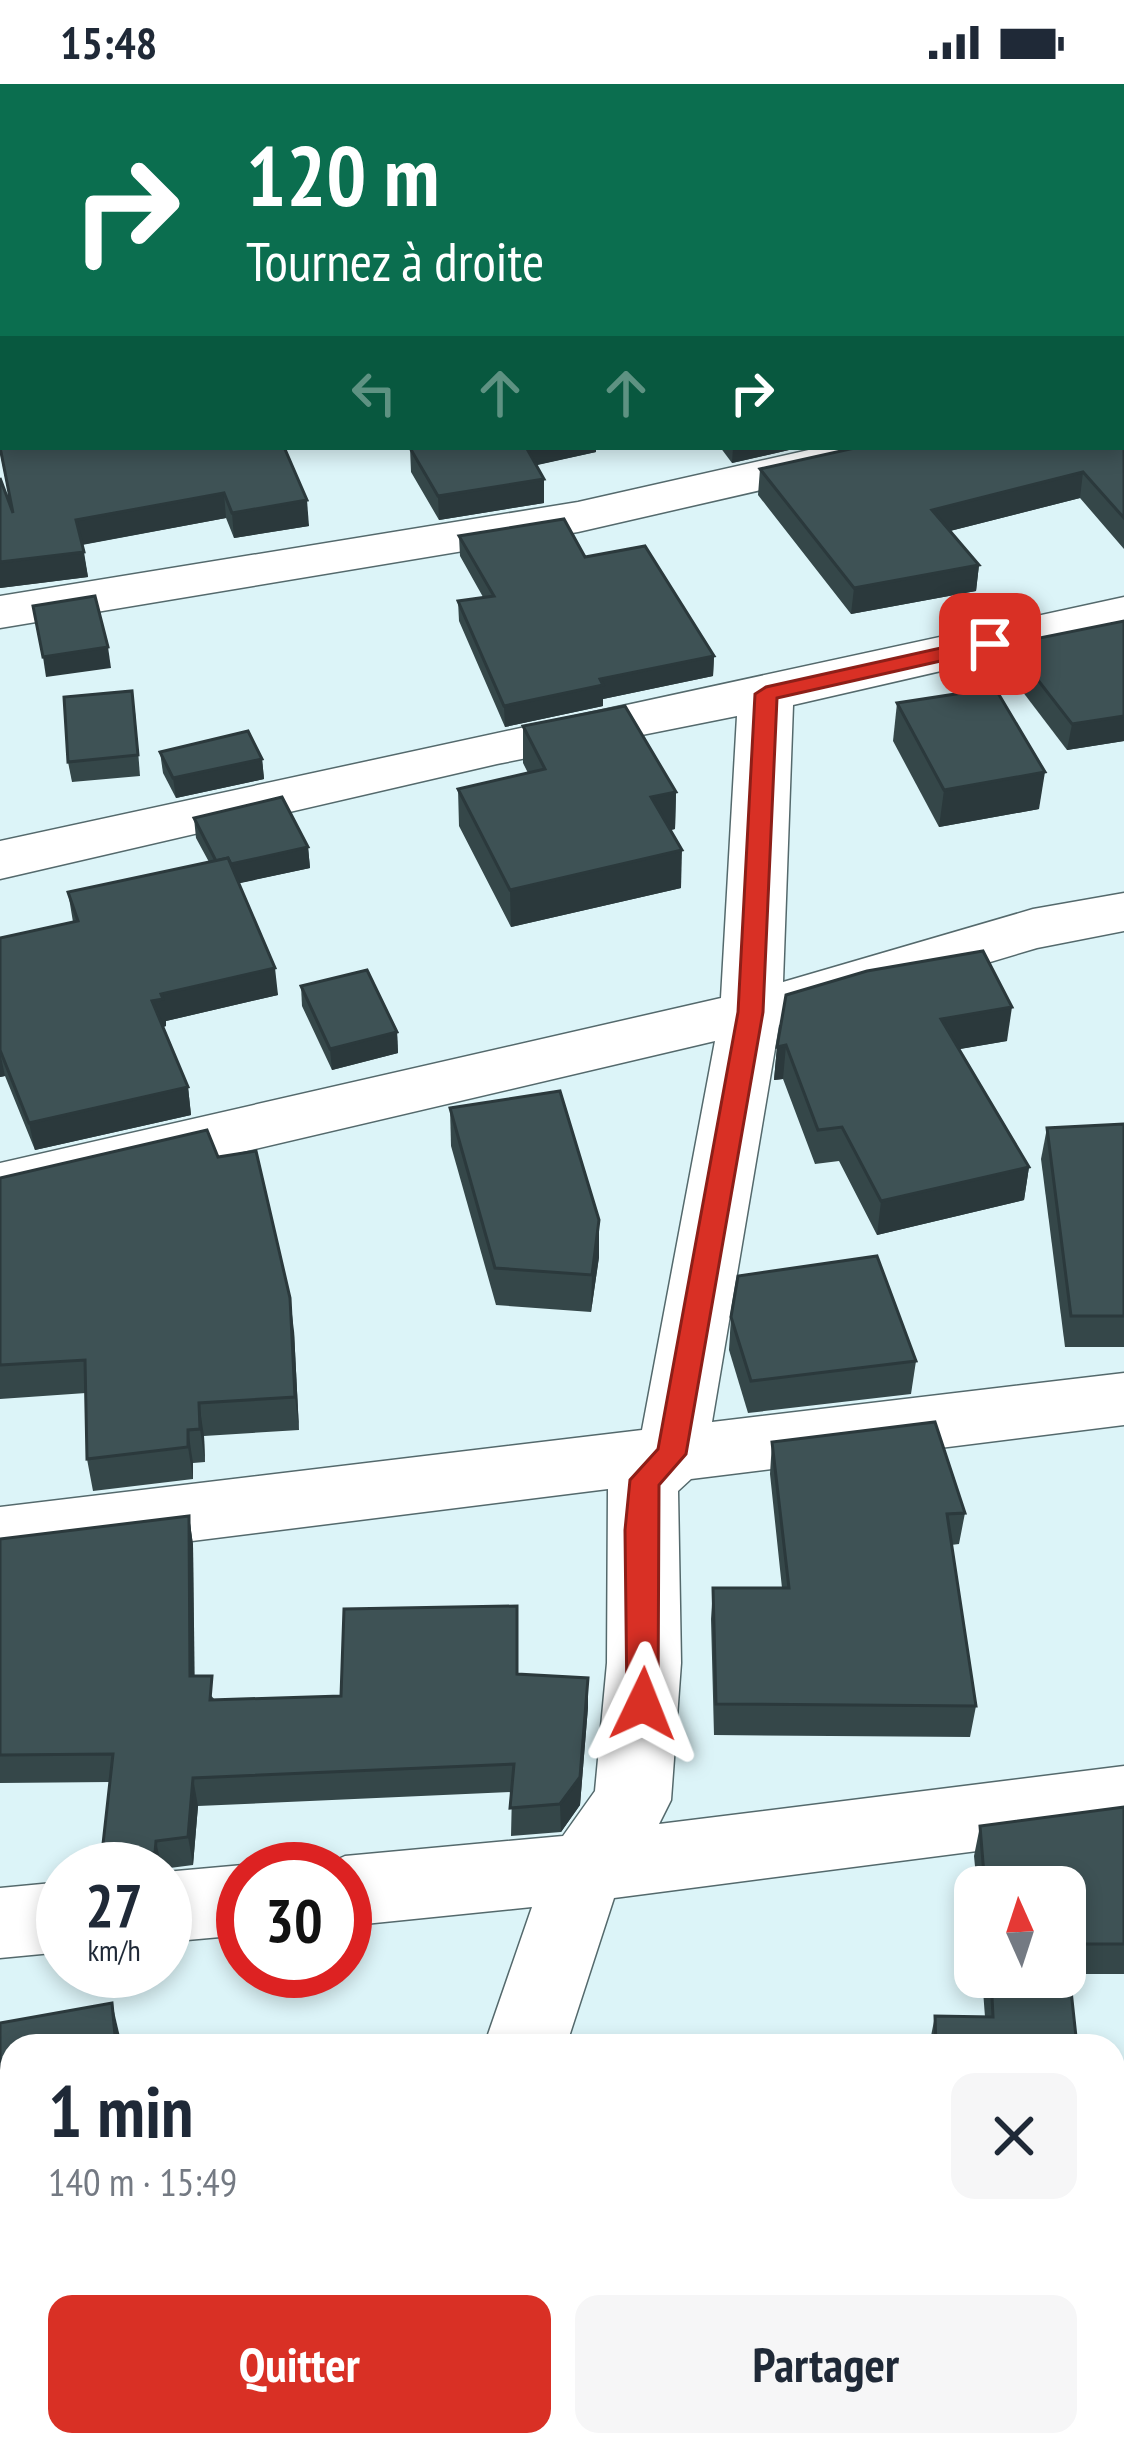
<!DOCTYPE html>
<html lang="fr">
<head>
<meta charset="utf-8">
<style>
	:root { --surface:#fff; --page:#f6f6f7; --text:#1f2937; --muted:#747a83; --accent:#d93025 }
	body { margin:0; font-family:"PT Sans Narrow",sans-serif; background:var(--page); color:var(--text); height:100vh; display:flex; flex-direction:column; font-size:45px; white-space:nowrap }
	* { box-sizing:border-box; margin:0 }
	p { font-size:39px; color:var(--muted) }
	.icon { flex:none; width:66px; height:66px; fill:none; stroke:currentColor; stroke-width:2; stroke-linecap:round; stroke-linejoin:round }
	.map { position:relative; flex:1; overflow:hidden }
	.drawer { position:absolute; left:0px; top:1950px; width:1125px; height:423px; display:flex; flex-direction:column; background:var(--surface); border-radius:36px 36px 0 0; box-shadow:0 6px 18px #0003 }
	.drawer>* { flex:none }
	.guide { position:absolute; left:0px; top:0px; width:1125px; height:366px; box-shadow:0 6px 18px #0003; background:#0b6e4f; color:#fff; overflow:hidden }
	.needle { width:78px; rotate:357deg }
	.tools { position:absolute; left:954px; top:1782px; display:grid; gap:24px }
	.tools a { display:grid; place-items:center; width:132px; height:132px; border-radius:24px; background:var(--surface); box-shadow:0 6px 18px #0003; font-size:60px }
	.speed { position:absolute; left:36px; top:1758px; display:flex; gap:24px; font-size:60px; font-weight:700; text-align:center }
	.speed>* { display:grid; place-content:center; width:156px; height:156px; border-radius:50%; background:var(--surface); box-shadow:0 6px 18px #0003; line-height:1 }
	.speed small { font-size:30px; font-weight:400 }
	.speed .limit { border:18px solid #d22; background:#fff; color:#111 }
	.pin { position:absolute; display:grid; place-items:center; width:102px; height:102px; color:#fff; margin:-51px; border-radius:24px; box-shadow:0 6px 18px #0006 }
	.me { position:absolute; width:132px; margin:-66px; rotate:2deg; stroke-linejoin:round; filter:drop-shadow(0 0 9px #0008) }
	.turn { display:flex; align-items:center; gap:42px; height:252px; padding:0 48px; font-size:54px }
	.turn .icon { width:156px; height:156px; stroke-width:2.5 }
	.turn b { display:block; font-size:84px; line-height:102px }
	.lanes { display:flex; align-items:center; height:114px; padding:0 48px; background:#0003; justify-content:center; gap:60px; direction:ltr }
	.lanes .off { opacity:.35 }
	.round { display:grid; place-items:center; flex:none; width:126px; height:126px; border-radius:24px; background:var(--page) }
	.headline { display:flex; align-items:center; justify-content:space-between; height:204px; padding:0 48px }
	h1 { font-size:72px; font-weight:700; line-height:90px }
	.button { display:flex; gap:24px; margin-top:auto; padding:24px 48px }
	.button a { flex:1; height:138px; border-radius:24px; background:var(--accent); color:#fff; font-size:48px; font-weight:700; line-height:138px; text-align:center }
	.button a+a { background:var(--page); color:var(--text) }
	.status { display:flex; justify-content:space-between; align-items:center; height:84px; padding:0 60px; background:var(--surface); direction:ltr }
	.status svg { height:33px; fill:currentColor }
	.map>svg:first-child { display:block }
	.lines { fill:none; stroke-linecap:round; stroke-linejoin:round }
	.stream { fill:#44838c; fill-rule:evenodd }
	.minor-casing { stroke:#54696c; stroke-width:3 }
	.minor { fill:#fff; fill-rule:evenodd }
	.wall { fill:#354749 }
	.shaded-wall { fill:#2b393c }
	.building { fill:#3e5255; stroke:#2b393c; stroke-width:3 }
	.route { fill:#d93025; stroke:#8d1f18; stroke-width:3 }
</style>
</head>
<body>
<div class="status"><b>15:48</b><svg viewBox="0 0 49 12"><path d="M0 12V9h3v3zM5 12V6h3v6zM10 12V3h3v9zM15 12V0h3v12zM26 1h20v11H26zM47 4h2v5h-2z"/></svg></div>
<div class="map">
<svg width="1124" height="2371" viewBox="0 0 1124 2371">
	<rect width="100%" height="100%" fill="#dcf4f8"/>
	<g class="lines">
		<g class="stream">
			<polygon points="290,0 308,0 288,3"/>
			<polygon points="3,74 3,84 0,85 0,75"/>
		</g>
		<g class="minor-casing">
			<g id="minor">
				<polygon points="3,296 3,326 0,327 0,297"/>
				<polygon points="822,363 913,363 905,373 578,448 0,544 0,512 578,418"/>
				<polygon points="1124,513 1124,545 793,621 783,898 1033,825 1124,809 1124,847 1037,864 779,941 712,1338 1124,1289 1124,1341 691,1395 678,1407 681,1579 671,1716 659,1740 1124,1682 1124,1748 614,1814 566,1962 484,1962 532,1823 345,1842 345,1785 316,1785 345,1772 563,1752 595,1707 607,1579 608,1405 0,1481 0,1423 642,1346 715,957 0,1125 0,1079 721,914 737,632 497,680 0,795 0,757"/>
				<polygon points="243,1781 253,1785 243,1785 243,1851 165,1858 165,1788"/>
				<polygon points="63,1798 63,1868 0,1874 0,1804"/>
				<polygon points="1124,2201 1124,2287 1113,2289 1113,2203"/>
			</g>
		</g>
		<use href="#minor" class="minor"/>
	</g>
	<g class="wall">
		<polygon points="413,0 1124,0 1124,68 1122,70 1122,78 1124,77 1124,465 1080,414 950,447 979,481 976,507 851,530 758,411 760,385 1122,363 1122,3 414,3"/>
		<polygon points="0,321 284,363 309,442 234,454 226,434 82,461 88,493 0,504 0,394 11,423 0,368"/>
		<polygon points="418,363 596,363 596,368 536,381 544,395 544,419 439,436 411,388 410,364"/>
		<polygon points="720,363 802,363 732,379"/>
		<polygon points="459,452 585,473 714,572 713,592 603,615 603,622 505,643 459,537 458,517 483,513 460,472"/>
		<polygon points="1124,537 1124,657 1067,666 1006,586 1010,560"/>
		<polygon points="897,619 1039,725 939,743 893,657"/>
		<polygon points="135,628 140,692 72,698 68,678"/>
		<polygon points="523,642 676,708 675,745 670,746 681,804 511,843 459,742 458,705 528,689 523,679"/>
		<polygon points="160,668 262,675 264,695 176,714 163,689"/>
		<polygon points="194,734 308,763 310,784 239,799 278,911 166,937 166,942 163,943 188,1003 191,1031 35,1066 5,992 0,993 0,854 73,838 68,808 209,778 196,754"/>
		<polygon points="301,902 397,948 398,969 332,986 302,922"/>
		<polygon points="1007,957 959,965 1029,1083 1024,1116 877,1151 839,1077 815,1080 783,995 774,996 777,963"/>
		<polygon points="450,1024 599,1173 591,1228 496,1221 451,1062"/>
		<polygon points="1124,1040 1124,1263 1065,1263 1041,1075 1047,1044"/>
		<polygon points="0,1094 294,1247 299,1346 204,1352 205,1378 193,1379 193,1395 93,1407 87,1375 86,1309 0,1315"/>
		<polygon points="731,1233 916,1277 911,1310 748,1329 729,1266"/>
		<polygon points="772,1358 965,1429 959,1460 951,1461 976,1622 970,1653 714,1651 711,1535 713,1504 782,1504 770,1390"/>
		<polygon points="189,1432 193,1461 194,1592 215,1616 341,1612 518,1591 588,1594 588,1623 580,1721 561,1748 511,1752 512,1708 198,1722 193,1781 162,1785 105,1785 102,1769 110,1698 0,1699 0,1455"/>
		<polygon points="1124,1723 1124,1890 1069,1890 1077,1962 929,1962 935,1932 985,1933 982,1893 1065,1893 1065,1803 977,1803 974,1772 980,1742"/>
		<rect x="1113" y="1999" width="11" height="152"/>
		<polygon points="871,2361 975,2361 977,2371 872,2371"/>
	</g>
	<g class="shaded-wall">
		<polygon points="524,363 596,363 596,368 524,384"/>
		<polygon points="733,363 802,363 732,379"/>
		<polygon points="1083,388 1080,414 930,452 932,426"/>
		<polygon points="544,395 544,419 439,436 438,412"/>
		<polygon points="224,409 226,434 80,461 76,436"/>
		<polygon points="307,416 309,442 234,454 232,429"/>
		<polygon points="84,468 88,493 0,504 0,478"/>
		<polygon points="979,481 976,507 851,530 854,504"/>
		<polygon points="108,563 111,584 46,593 43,573"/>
		<polygon points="714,572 713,592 603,615 603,622 505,643 504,622 600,595"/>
		<polygon points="1124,632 1124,657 1067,666 1072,640"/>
		<polygon points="262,675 264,695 176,714 173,694"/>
		<polygon points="1045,688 1039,725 939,743 944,706"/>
		<polygon points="676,708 675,745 650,751 651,713"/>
		<polygon points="308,763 310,784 222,803 219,783"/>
		<polygon points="682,766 681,804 511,843 510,806"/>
		<polygon points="275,884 278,911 166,937 166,942 156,945 152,917 161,910"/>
		<polygon points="1012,923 1007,957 937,969 941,935"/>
		<polygon points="397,948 398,969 332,986 330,965"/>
		<polygon points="786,961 783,995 774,996 777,963"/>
		<polygon points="0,968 5,992 0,993"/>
		<polygon points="188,1003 191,1031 35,1066 29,1039"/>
		<polygon points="1029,1083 1024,1116 877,1151 881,1117"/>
		<polygon points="599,1136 599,1173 591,1228 592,1191"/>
		<polygon points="290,1214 294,1247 299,1346 295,1313"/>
		<polygon points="199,1319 204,1352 205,1378 200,1345"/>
		<polygon points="188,1346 193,1379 193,1395 188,1363"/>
		<polygon points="189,1432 193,1461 195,1620 190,1592"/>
		<polygon points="588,1594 588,1623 580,1721 561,1748 560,1720"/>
		<polygon points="193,1694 198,1722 193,1781 188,1753"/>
		<polygon points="156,1757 162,1785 158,1785 155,1769"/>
		<polygon points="112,1919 120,1953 121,1962 116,1962"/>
		<polygon points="12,2188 12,2221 0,2224 0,2190"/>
	</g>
	<g class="building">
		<polygon points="421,0 1124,0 1124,46 1122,48 1122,3 422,3"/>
		<polygon points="1122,67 1122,78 1124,77 1124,434 1083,388 932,426 979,481 854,504 760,385 859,363 1122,363"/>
		<polygon points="0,321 3,321 3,363 284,363 307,416 232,429 224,409 76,436 84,468 0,478 0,394 13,429 0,363"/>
		<polygon points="418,363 526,363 544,395 438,412 410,364"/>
		<polygon points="564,435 585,473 645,462 714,572 600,595 603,601 504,622 458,517 494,512 459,452"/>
		<polygon points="95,512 108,563 43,573 33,522"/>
		<polygon points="1124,537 1124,632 1072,640 1010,560"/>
		<polygon points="995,604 1045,688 944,706 897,619"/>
		<polygon points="132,607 138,671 68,678 64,613"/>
		<polygon points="625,622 676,708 651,713 682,766 510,806 458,705 545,685 523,642"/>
		<polygon points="248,647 262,675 173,694 160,668"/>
		<polygon points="282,713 308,763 231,780 228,774 216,777 194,734"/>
		<polygon points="228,774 275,884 161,910 163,915 152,917 188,1003 29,1039 0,966 0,854 78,837 68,808"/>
		<polygon points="983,867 1012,923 941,935 1029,1083 881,1117 842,1043 818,1046 786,961 777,963 786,911 867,887"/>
		<polygon points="367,886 397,948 330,965 301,902"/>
		<polygon points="560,1007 599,1136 592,1191 495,1184 450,1024"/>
		<polygon points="1124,1040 1124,1232 1071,1232 1047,1044"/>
		<polygon points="207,1046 218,1073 256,1067 290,1214 295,1313 199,1319 200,1345 188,1346 188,1363 87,1375 85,1276 0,1281 0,1094"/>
		<polygon points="877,1172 916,1277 751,1297 731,1233 738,1192"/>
		<polygon points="935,1338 965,1429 947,1430 976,1622 716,1620 713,1504 789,1504 772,1358"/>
		<polygon points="189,1432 190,1592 212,1592 210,1616 341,1612 344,1525 517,1522 517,1590 588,1594 580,1693 560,1720 510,1724 514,1680 193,1694 188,1753 156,1757 155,1769 102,1769 113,1670 0,1671 0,1455"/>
		<polygon points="1124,1723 1124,1860 1066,1860 1077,1962 936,1962 935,1932 993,1933 991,1893 1065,1893 1065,1803 985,1803 980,1742"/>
		<polygon points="112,1919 116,1962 12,1962 12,2188 0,2190 0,1939"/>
		<rect x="1113" y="1999" width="11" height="125"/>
		<polygon points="1113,2174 1117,2196 1113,2197"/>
		<polygon points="248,2361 434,2361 476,2371 245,2371"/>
		<polygon points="877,2361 975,2361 977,2371 878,2371"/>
	</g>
	<polygon class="route" points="990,553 998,555 998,564 777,614 763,928 686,1370 659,1401 658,1620 654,1629 643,1633 632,1629 627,1620 625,1446 630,1396 658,1365 738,928 755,610 766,603"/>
</svg>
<div class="tools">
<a><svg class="needle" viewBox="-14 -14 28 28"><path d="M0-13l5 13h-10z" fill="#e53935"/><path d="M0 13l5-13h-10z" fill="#747a83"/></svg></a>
</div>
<div class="speed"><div>27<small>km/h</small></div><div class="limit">30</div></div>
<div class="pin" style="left:990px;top:560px;background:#d93025"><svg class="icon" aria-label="arrive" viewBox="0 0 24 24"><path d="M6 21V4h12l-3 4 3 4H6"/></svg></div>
<svg class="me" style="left:643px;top:1620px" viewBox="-20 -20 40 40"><path d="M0-17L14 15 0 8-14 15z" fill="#d93025" stroke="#fff" stroke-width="4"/></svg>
<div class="guide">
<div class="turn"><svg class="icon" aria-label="right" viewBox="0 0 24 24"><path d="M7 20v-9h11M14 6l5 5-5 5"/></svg><div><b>120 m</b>Tournez à droite</div></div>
<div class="lanes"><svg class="icon off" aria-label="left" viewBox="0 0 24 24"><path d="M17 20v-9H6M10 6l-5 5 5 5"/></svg><svg class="icon off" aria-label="ahead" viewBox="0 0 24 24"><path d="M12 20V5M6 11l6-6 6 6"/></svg><svg class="icon off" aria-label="ahead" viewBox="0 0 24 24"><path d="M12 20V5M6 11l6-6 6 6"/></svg><svg class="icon" aria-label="right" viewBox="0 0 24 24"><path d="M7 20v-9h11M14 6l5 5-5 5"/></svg></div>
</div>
<section class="drawer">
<div class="headline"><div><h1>1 min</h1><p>140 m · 15:49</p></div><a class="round"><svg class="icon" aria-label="close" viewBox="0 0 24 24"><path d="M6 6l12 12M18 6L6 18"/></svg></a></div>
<div class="button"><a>Quitter</a><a>Partager</a></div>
</section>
</div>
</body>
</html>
